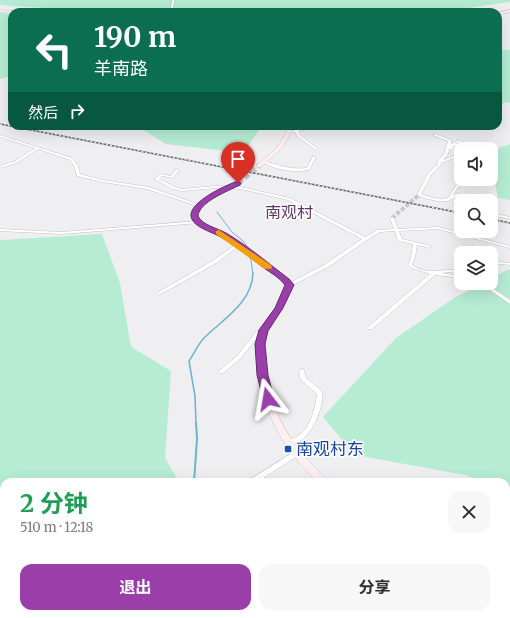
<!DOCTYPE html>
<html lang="zh">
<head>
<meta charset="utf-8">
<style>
	:root { --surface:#fff; --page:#f7f7f7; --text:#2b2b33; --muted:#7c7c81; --accent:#9a3fa9 }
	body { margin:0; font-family:Merriweather,"Noto Sans SC",serif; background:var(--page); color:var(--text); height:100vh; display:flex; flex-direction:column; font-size:15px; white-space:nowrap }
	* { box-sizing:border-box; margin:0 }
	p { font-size:13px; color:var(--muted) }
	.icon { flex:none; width:22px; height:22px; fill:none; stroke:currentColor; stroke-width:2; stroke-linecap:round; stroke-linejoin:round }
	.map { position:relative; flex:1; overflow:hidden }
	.sheet { position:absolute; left:0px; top:478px; width:510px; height:140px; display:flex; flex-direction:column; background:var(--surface); border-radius:12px 12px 0 0; box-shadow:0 4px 16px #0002 }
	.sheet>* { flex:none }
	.top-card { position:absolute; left:8px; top:8px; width:494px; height:122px; border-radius:12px; box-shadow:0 4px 16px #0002; background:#0b6e4f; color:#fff; overflow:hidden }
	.controls { position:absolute; left:454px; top:142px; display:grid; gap:8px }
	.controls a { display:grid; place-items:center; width:44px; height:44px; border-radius:8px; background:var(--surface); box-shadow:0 4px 16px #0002; font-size:20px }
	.pin { position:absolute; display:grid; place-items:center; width:34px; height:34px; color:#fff; margin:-41px -17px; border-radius:50% 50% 50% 0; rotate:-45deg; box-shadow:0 0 4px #0007 }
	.pin .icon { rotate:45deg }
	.me { position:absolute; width:44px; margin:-22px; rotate:346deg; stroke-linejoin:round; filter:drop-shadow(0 0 3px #0008) }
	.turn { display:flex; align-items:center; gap:14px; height:84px; padding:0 20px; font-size:18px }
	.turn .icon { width:52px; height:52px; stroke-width:2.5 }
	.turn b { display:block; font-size:28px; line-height:34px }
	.then { display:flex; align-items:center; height:38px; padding:0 20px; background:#0003; gap:8px; font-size:15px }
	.round { display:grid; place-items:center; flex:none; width:42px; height:42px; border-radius:12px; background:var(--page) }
	.overview { display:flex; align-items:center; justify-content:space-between; height:68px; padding:0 20px }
	h1 { font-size:24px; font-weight:700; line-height:30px; color:#1e9e55 }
	.action { display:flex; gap:8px; margin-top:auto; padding:8px 20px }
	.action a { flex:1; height:46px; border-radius:12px; background:var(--accent); color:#fff; font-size:16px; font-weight:700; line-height:46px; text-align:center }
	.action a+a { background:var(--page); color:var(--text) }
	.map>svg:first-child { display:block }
	.green { fill:#b6ecd3 }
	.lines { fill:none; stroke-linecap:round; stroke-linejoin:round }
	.stream-far2 { stroke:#6ab4d0; stroke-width:1 }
	.stream-far1 { stroke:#6ab4d0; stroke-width:1.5 }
	.stream { stroke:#6ab4d0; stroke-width:2 }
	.street-tunnel { stroke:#c8c8cb; stroke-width:4; stroke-dasharray:4 2; stroke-linecap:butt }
	.secondary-tunnel { stroke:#c8c8cb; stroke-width:5.5; stroke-dasharray:5.5 3; stroke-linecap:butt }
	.street-casing { stroke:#c3c3c5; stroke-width:1 }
	.secondary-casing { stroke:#c3c3c5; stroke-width:1 }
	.street { fill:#fff; fill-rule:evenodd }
	.secondary { fill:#ffeef1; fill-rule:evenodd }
	.rail-casing { stroke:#5d5d5f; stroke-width:1.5 }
	.rail { stroke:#fff; stroke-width:1; stroke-dasharray:2; stroke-linecap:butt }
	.route { fill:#9a3fa9; stroke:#64296e }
	.slow { fill:#f59e0b }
	.transit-dot { fill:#1a4fb4; stroke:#fff; stroke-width:1.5 }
	.labels { text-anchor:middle; stroke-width:3; stroke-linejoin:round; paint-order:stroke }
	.quarter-label { font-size:16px; fill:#623469; stroke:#fff }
	.near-transit-label { font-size:17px; fill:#164399; stroke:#fff; text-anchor:start }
</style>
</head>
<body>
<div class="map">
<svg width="510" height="618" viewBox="0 0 510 618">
	<rect width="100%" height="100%" fill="#efeff2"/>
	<g class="green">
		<polygon points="0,0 510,0 510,2 439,12 168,12 154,9 58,9 0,5"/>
		<polygon points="0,13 12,14 12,76 0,79"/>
		<polygon points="498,50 510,50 510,103 507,102 498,105"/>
		<polygon points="137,126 262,126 243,153 166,144"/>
		<polygon points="510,144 510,200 498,198 492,167 492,150"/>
		<polygon points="102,234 120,283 131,347 171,371 165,458 179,482 4,482 4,614 298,614 308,618 0,618 0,240"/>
		<polygon points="507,270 510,270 510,490 506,488 506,482 486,482 465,475 355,455 323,417 396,338 454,298 483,283 491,283 491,279"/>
	</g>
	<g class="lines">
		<g class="stream-far2">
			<polyline points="217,212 232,232 243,241 250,251"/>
			<polyline points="250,254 253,274"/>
		</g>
		<path class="stream-far1" d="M196 424 195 396 189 361C194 354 198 344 204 338 223 319 252 303 253 273"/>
		<g class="stream">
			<polyline points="194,482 197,439 196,423"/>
			<polyline points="437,614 442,618"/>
		</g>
		<polyline class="street-tunnel" points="392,218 419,195"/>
		<polyline class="secondary-tunnel" points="238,183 259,166"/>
		<g class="street-casing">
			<g id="street">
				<polygon points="172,0 174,0 173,8 184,12 181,12 171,8"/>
				<polygon points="312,126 319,126 299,131 300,135 317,148 318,149 316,150 297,136 295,132 289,133 287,132"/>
				<path d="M434 134H436L451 140V144L459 140 469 145 461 147 454 146 452 150 449 149 448 154 443 160 458 154 461 155 444 162H442L440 166 432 174 421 194C430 197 438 200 448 198L460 179H462L463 180 453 195 459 193 461 194 457 204 461 206V209L453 204 456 197 448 201C445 201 441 201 438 201 431 200 423 198 417 195L428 173 437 165 438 161 444 154 448 141 434 136ZM459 142 463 145 455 144Z"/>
				<polygon points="0,135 72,158 78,166 80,174 103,180 149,187 200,205 198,206 197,206 147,189 103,182 77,176 74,166 70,160 38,149 17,163 0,168 0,166 15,161 35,148 0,137"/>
				<path d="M313 156 316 157 309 170C294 173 275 170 262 162L264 161C278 165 291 170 307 168Z"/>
				<path d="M176 169H177L179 170 173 178 162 176 159 179 175 187 182 189 216 186 241 187 290 198 365 237 377 230 394 229 390 218 392 217 394 218 398 229 438 227 510 246V248L438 229 399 231 402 239 431 246V247L429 248 417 245 415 257 412 265C418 269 428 272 435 271L461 269V271L441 273 461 276V278L435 275 372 329H368L367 328 368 327 430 274 412 268 408 265 411 257 413 244 398 241 395 231 380 232 367 240 328 267 291 286H287V284L324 265 362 239 288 200 241 189 216 188 182 191 173 189 154 179 161 174 171 176Z"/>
				<polygon points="491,213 510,217 510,219 491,215"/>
				<polygon points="198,221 200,222 199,223 62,234 0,231 0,229 62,232"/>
				<polygon points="236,244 240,244 240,245 218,262 161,294 159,295 157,293 214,260"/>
				<polygon points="491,261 510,263 510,265 491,263"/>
				<polygon points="480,283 485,283 510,300 510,304"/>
				<polygon points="263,328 265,329 266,330 260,334 241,358 223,373 219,373 218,372 219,371 237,356 256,332"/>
				<path d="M302 369 304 370 306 378 322 391C325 404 313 431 303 439 299 442 293 443 288 445L286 444 285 442 286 440C290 439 294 438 298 436 311 428 315 408 317 394L300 379 299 371 300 370Z"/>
				<polygon points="297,450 299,451 300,453 299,455 257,482 248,482 249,480"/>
				<polygon points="510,539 510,545 506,546 506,540"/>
			</g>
		</g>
		<g class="secondary-casing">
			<g id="secondary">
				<polygon points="0,10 13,11 15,12 12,13 0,12"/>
				<polygon points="510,10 510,12 498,15 498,13"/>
				<path d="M288 126H292C289 145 274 155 261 167H257V165C270 154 284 144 288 126Z"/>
				<path d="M238 181 241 183 240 184C229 191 196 201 197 216L204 224 225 234 257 255 288 279 292 285C289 294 286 302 281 310 277 318 269 324 267 333 257 365 273 413 292 440 302 454 314 467 326 479L328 482H317C306 470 294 458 285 444 267 416 249 368 259 333 262 323 271 316 276 308 280 301 283 293 286 285L283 281C263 265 242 247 218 235 211 231 189 225 191 213 192 202 227 185 238 181Z"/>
				<polygon points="470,614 482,614 483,618 471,618"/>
			</g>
		</g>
		<use href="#street" class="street"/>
		<use href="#secondary" class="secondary"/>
		<g class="rail-casing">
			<g id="rail">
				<polyline points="0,124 461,213"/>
				<polyline points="491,219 510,223"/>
			</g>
		</g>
		<use href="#rail" class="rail"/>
	</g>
	<path class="route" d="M238 181 241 183 240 185C228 191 199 202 198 216 202 225 217 228 226 233 248 246 268 263 289 279L294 285 283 308 268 331 265 344 268 375 274 399 272 402 268 403 265 402 263 399 257 375 255 344 259 330 275 308 285 285C280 278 271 273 264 268 249 257 235 245 219 236 211 232 198 228 193 221 181 205 226 185 238 181Z"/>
	<polygon class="slow" points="219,230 271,265 272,267 271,269 265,269 216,234 216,231"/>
	<rect class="transit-dot" x="284" y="445" width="8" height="8" rx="2"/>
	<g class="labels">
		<g class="quarter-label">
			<text x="289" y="218">南观村</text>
		</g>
		<g class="near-transit-label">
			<text x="296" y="455">南观村东</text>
		</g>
	</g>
</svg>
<div class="controls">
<a><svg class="icon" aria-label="sound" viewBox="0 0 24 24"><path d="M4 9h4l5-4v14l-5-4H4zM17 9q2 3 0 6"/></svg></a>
<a><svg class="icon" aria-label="search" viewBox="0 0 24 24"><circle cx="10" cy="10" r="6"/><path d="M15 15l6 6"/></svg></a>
<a><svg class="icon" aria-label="layers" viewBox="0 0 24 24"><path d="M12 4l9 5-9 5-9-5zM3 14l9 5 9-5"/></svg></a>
</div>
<div class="pin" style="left:238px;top:183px;background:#d93025"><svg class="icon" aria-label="arrive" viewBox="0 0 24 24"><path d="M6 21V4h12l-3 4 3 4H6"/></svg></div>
<svg class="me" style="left:268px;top:399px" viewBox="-20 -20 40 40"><path d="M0-17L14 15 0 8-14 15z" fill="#9a3fa9" stroke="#fff" stroke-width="4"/></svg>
<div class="top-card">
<div class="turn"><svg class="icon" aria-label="left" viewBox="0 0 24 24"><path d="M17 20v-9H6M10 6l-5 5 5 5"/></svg><div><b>190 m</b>羊南路</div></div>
<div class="then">然后<svg class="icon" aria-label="right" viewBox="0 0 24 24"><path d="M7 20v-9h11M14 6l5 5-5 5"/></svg></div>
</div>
<section class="sheet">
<div class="overview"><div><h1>2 分钟</h1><p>510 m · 12:18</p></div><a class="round"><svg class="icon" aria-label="close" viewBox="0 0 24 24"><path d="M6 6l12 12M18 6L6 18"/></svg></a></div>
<div class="action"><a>退出</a><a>分享</a></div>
</section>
</div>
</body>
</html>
